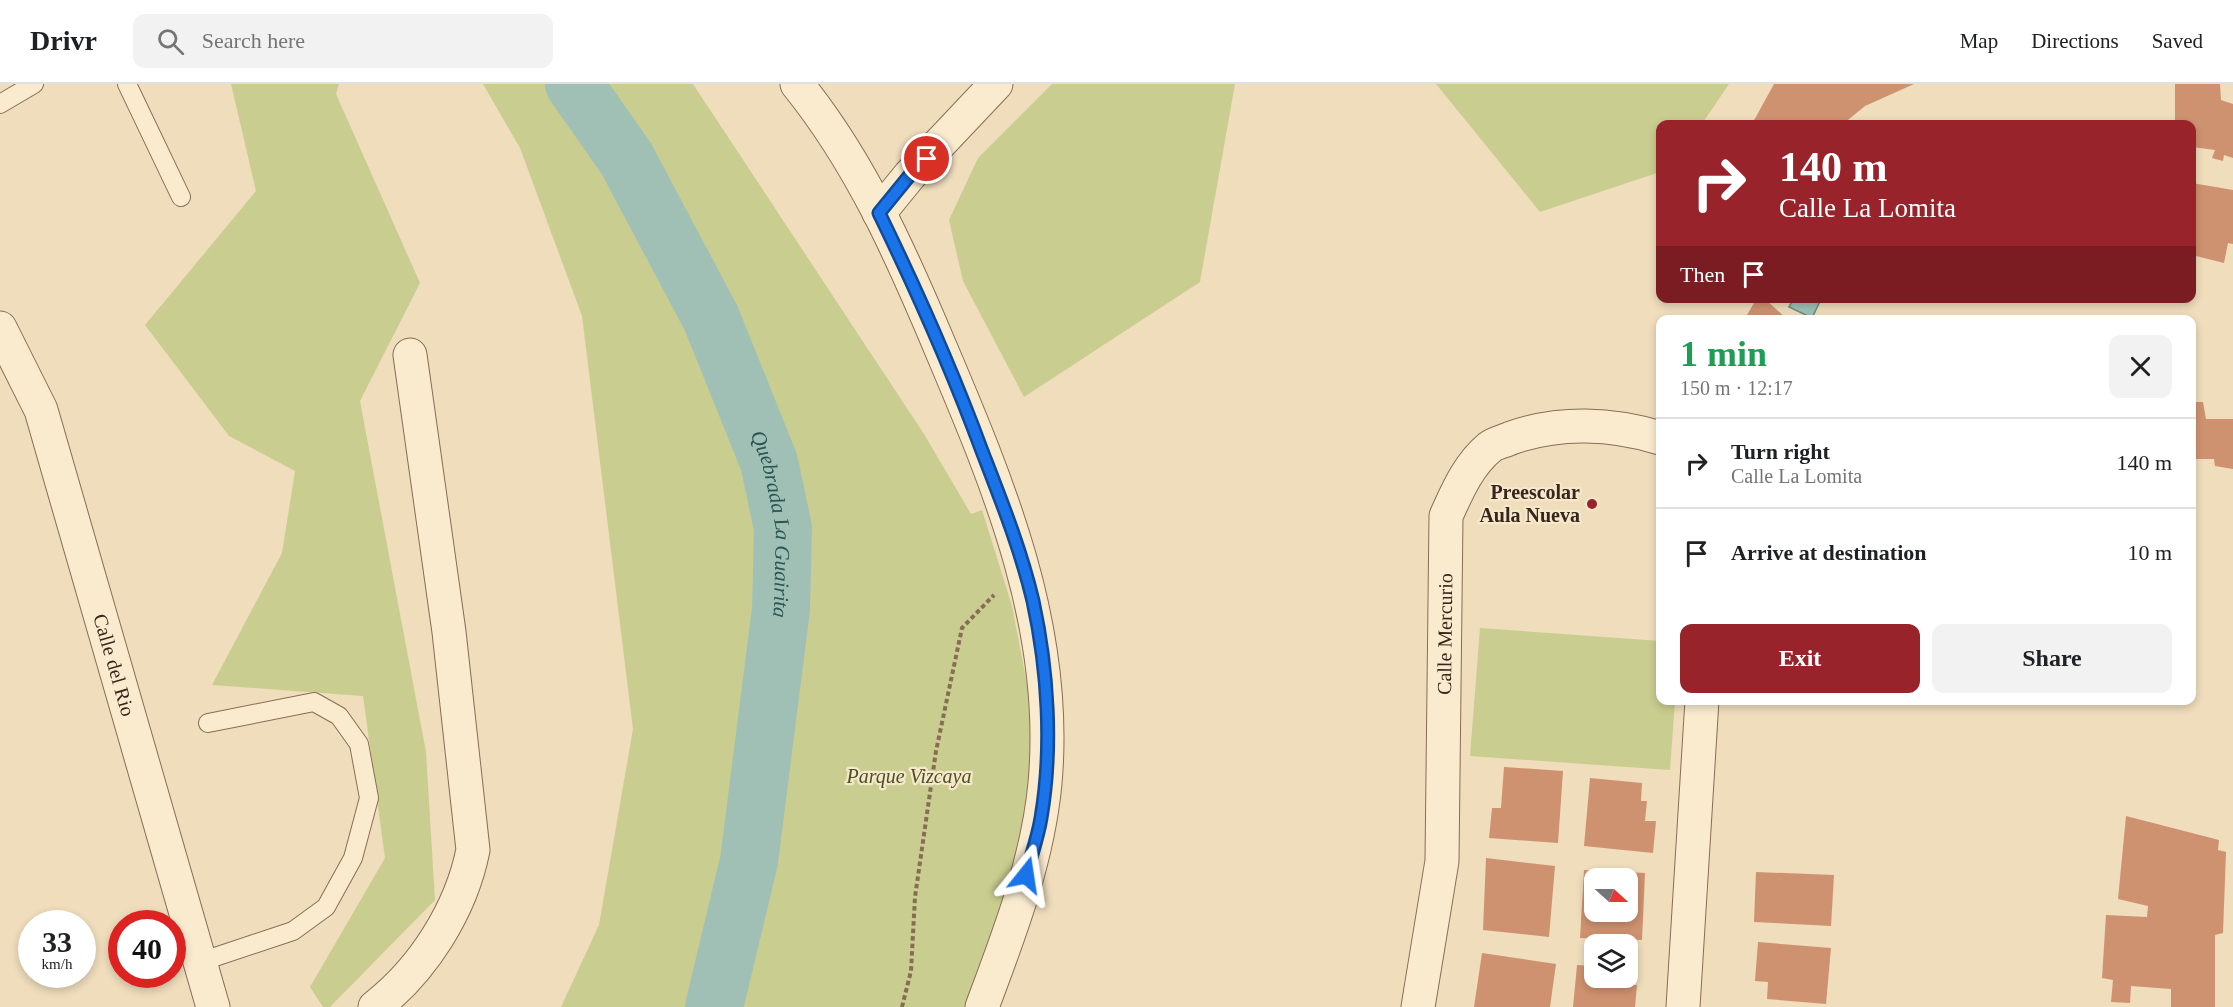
<!DOCTYPE html>
<html lang="en">
<head>
<meta charset="utf-8">
<style>
	:root { --surface:#fff; --page:#f2f2f2; --text:#202124; --muted:#757577; --line:#e0e0e0; --accent:#99232b }
	body { margin:0; font-family:Georgia,serif; background:var(--page); color:var(--text); height:100vh; display:flex; flex-direction:column; font-size:22px; white-space:nowrap }
	* { box-sizing:border-box; margin:0 }
	p { font-size:20px; color:var(--muted) }
	.icon { flex:none; width:33px; height:33px; fill:none; stroke:currentColor; stroke-width:2; stroke-linecap:round; stroke-linejoin:round }
	.map { position:relative; flex:1; overflow:hidden }
	.side { position:absolute; left:1656px; top:231px; width:540px; height:390px; display:flex; flex-direction:column; background:var(--surface); border-radius:12px; box-shadow:0 3px 9px #0003 }
	.side>* { flex:none }
	.guide { position:absolute; left:1656px; top:36px; width:540px; height:183px; border-radius:12px; box-shadow:0 3px 9px #0003; background:#99232b; color:#fff; overflow:hidden }
	.needle { width:39px; rotate:111deg }
	.tools { position:absolute; left:1584px; top:784px; display:grid; gap:12px }
	.tools a { display:grid; place-items:center; width:54px; height:54px; border-radius:12px; background:var(--surface); box-shadow:0 3px 9px #0003; font-size:30px }
	.speed { position:absolute; left:18px; top:826px; display:flex; gap:12px; font-size:30px; font-weight:700; text-align:center }
	.speed>* { display:grid; place-content:center; width:78px; height:78px; border-radius:50%; background:var(--surface); box-shadow:0 3px 9px #0003; line-height:1 }
	.speed small { font-size:15px; font-weight:400 }
	.speed .limit { border:9px solid #d22; background:#fff; color:#111 }
	.pin { position:absolute; display:grid; place-items:center; width:51px; height:51px; color:#fff; margin:-26px; border:3px solid #fff; border-radius:50%; box-shadow:0 2px 6px #0007 }
	.me { position:absolute; width:66px; margin:-33px; rotate:15deg; stroke-linejoin:round; filter:drop-shadow(0 0 4px #0008) }
	.turn { display:flex; align-items:center; gap:21px; height:126px; padding:0 24px; font-size:27px }
	.turn .icon { width:78px; height:78px; stroke-width:2.5 }
	.turn b { display:block; font-size:42px; line-height:51px }
	.then { display:flex; align-items:center; height:57px; padding:0 24px; background:#0003; gap:12px; font-size:22px }
	.round { display:grid; place-items:center; flex:none; width:63px; height:63px; border-radius:12px; background:var(--page) }
	.summary { display:flex; align-items:center; justify-content:space-between; height:102px; padding:0 24px }
	h1 { font-size:36px; font-weight:600; line-height:45px; color:#1e9e55 }
	.cta { display:flex; gap:12px; margin-top:auto; padding:12px 24px }
	.cta a { flex:1; height:69px; border-radius:12px; background:var(--accent); color:#fff; font-size:24px; font-weight:600; line-height:69px; text-align:center }
	.cta a+a { background:var(--page); color:var(--text) }
	ul { padding:0; list-style:none }
	li { display:flex; align-items:center; gap:18px; height:90px; padding:0 24px; border-top:2px solid var(--line) }
	li div { flex:1 }
	li b { display:block; font-size:22px }
	li em { font-style:normal }
	header { display:flex; align-items:center; gap:36px; box-sizing:border-box; height:84px; padding:0 30px; background:var(--surface); border-bottom:2px solid var(--line) }
	header strong { font-size:28px }
	nav { display:flex; gap:33px; margin-inline-start:auto; font-size:21px }
	.search { width:420px; height:54px; background:var(--page); display:flex; align-items:center; gap:15px; box-sizing:border-box; padding:0 21px; border-radius:12px; color:var(--muted); font-size:22px }
	.map>svg:first-child { display:block }
	.green { fill:#cacd90 }
	.water { fill:#a0c0b5; stroke:#688e82; stroke-width:1.5 }
	.lines { fill:none; stroke-linecap:round; stroke-linejoin:round }
	.river { stroke:#a0c0b5; stroke-width:58 }
	.building { fill:#cf9270; fill-rule:evenodd }
	.service-casing { stroke:#876d55; stroke-width:20 }
	.minor-casing { stroke:#876d55; stroke-width:35 }
	.tertiary-casing { stroke:#876d55; stroke-width:35 }
	.path { stroke:#876d55; stroke-width:4; stroke-dasharray:4.5 3; stroke-linecap:butt }
	.service { stroke:#faebcf; stroke-width:18 }
	.minor { stroke:#faebcf; stroke-width:33 }
	.tertiary { stroke:#faebcf; stroke-width:33 }
	.route-casing { stroke:#114b97; stroke-width:15 }
	.route { stroke:#1a73e8; stroke-width:10 }
	.poi-dot { fill:#99232b; stroke:#f7e8cc; stroke-width:2 }
	.labels { text-anchor:middle; stroke-width:4.5; stroke-linejoin:round; paint-order:stroke }
	.poi-label { font-size:20px; font-weight:bold; fill:#36261b; stroke:#f7e8cc; text-anchor:end }
	.street-label { font-size:20px; fill:#36261b; stroke:#f7e8cc }
	.park-label { font-size:20px; font-style:italic; fill:#4a5320; stroke:#f7e8cc }
	.water-label { font-size:21px; font-style:italic; fill:#295651; stroke:#f7e8cc }
</style>
</head>
<body>
<header>
<strong>Drivr</strong>
<div class="search"><svg class="icon" aria-label="search" viewBox="0 0 24 24"><circle cx="10" cy="10" r="6"/><path d="M15 15l6 6"/></svg>Search here</div>
<nav><a>Map</a><a>Directions</a><a>Saved</a></nav>
</header>
<div class="map">
<svg width="2233" height="923" viewBox="0 0 2233 923">
	<rect width="100%" height="100%" fill="#efddbc"/>
	<g class="green">
		<polygon points="231,0 339,0 336,10 420,199 360,317 426,668 435,816 330,923 323,923 310,903 385,774 363,612 212,601 282,469 295,387 229,352 145,241 256,107"/>
		<polygon points="483,0 693,0 924,350 971,430 982,426 1012,522 1028,605 1031,668 1028,716 1006,816 969,923 561,923 599,841 633,645 582,232 520,64"/>
		<polygon points="1052,0 1235,0 1200,198 1024,313 963,197 949,136 978,74"/>
		<polygon points="1436,0 1729,0 1702,40 1660,40 1660,88 1540,128"/>
		<polygon points="1480,544 1660,557 1660,616 1675,617 1670,686 1470,672"/>
	</g>
	<polygon class="water" points="1794,214 1821,214 1821,215 1812,234 1789,223"/>
	<g class="lines">
		<path class="river" id="s1" d="M574 0 626 74 711 234 769 378 783 444 781 525 749 777 714 923"/>
	</g>
	<g class="building">
		<polygon points="1774,0 1914,0 1865,22 1843,40 1752,40"/>
		<polygon points="2175,0 2220,0 2221,16 2233,20 2233,74 2224,71 2223,77 2212,74 2215,66 2192,63 2192,40 2175,40"/>
		<polygon points="2192,99 2233,106 2233,160 2228,159 2224,179 2192,171"/>
		<polygon points="1757,214 1764,214 1788,236 1744,236"/>
		<polygon points="2192,318 2203,318 2206,335 2233,335 2233,385 2215,382 2214,375 2192,375"/>
		<polygon points="1504,683 1563,687 1558,759 1489,754 1492,724 1501,724"/>
		<polygon points="1590,694 1642,699 1641,717 1647,717 1645,737 1656,737 1653,769 1584,762"/>
		<polygon points="2126,732 2219,756 2218,766 2226,768 2223,849 2215,851 2215,923 2171,923 2171,905 2131,902 2130,919 2111,918 2113,896 2102,894 2106,831 2147,833 2148,822 2118,815"/>
		<polygon points="1486,774 1555,782 1549,853 1483,846"/>
		<path d="M1584 786 1645 789 1642 856 1580 854ZM1594 795H1628V828H1594Z"/>
		<polygon points="1756,788 1834,791 1831,842 1754,838"/>
		<polygon points="1758,858 1831,864 1826,920 1767,915 1768,898 1755,897"/>
		<polygon points="1482,869 1556,880 1550,923 1474,923"/>
		<polygon points="1577,881 1594,882 1594,894 1618,894 1617,900 1637,901 1635,923 1573,923"/>
	</g>
	<g class="lines">
		<g class="service-casing">
			<g id="service">
				<polyline points="127,0 181,113"/>
				<polyline points="0,20 34,0"/>
				<polyline points="200,878 293,847 326,823 353,774 369,714 359,660 339,632 314,618 208,639"/>
			</g>
		</g>
		<g class="minor-casing">
			<g id="minor">
				<polyline points="879,129 910,91 996,0"/>
				<path id="s2" d="M0 244 41 326 213 923"/>
				<path d="M375 923C423 886 461 826 473 766L449 548 410 271"/>
				<path id="s3" d="M1418 923 1442 777 1446 432C1457 408 1468 381 1490 363 1495 359 1505 357 1511 354 1559 337 1612 339 1660 354"/>
				<polyline points="1683,923 1702,616"/>
			</g>
		</g>
		<g class="tertiary-casing">
			<path id="tertiary" d="M797 0C861 79 902 172 941 265 1000 404 1059 545 1045 699 1038 776 1009 851 982 923"/>
		</g>
		<polyline class="path" points="902,923 911,887 915,813 936,667 962,544 994,511"/>
		<use href="#service" class="service"/>
		<use href="#minor" class="minor"/>
		<use href="#tertiary" class="tertiary"/>
	</g>
	<g class="lines">
		<g class="route-casing">
			<path id="route" d="M927 75 910 91 879 129C917 207 952 286 982 367 1001 416 1021 466 1033 517 1048 586 1053 664 1041 734 1038 753 1031 772 1026 791"/>
		</g>
		<use href="#route" class="route"/>
	</g>
	<circle class="poi-dot" cx="1592" cy="420" r="6"/>
	<g class="labels">
		<g class="poi-label">
			<text x="1580" y="415">Preescolar<tspan x="1580" dy="23">Aula Nueva</tspan></text>
		</g>
		<g class="street-label">
			<text dy="7" stroke="none"><textPath href="#s3" startOffset="375">Calle Mercurio</textPath></text>
			<text dy="7" stroke="none"><textPath href="#s2" startOffset="357">Calle del Rio</textPath></text>
		</g>
		<g class="park-label">
			<text x="909" y="699">Parque Vizcaya</text>
		</g>
		<g class="water-label">
			<text dy="7" stroke="none"><textPath href="#s1" startOffset="489">Quebrada La Guairita</textPath></text>
		</g>
	</g>
</svg>
<div class="tools">
<a><svg class="needle" viewBox="-14 -14 28 28"><path d="M0-13l5 13h-10z" fill="#e53935"/><path d="M0 13l5-13h-10z" fill="#757577"/></svg></a>
<a><svg class="icon" aria-label="layers" viewBox="0 0 24 24"><path d="M12 4l9 5-9 5-9-5zM3 14l9 5 9-5"/></svg></a>
</div>
<div class="speed"><div>33<small>km/h</small></div><div class="limit">40</div></div>
<div class="pin" style="left:927px;top:75px;background:#d93025"><svg class="icon" aria-label="arrive" viewBox="0 0 24 24"><path d="M6 21V4h12l-3 4 3 4H6"/></svg></div>
<svg class="me" style="left:1026px;top:791px" viewBox="-20 -20 40 40"><path d="M0-17L14 15 0 8-14 15z" fill="#1a73e8" stroke="#fff" stroke-width="4"/></svg>
<div class="guide">
<div class="turn"><svg class="icon" aria-label="right" viewBox="0 0 24 24"><path d="M7 20v-9h11M14 6l5 5-5 5"/></svg><div><b>140 m</b>Calle La Lomita</div></div>
<div class="then">Then<svg class="icon" aria-label="arrive" viewBox="0 0 24 24"><path d="M6 21V4h12l-3 4 3 4H6"/></svg></div>
</div>
<section class="side">
<div class="summary"><div><h1>1 min</h1><p>150 m · 12:17</p></div><a class="round"><svg class="icon" aria-label="close" viewBox="0 0 24 24"><path d="M6 6l12 12M18 6L6 18"/></svg></a></div>
<ul>
<li><svg class="icon" aria-label="right" viewBox="0 0 24 24"><path d="M7 20v-9h11M14 6l5 5-5 5"/></svg><div><b>Turn right</b><p>Calle La Lomita</p></div><em>140 m</em></li>
<li><svg class="icon" aria-label="arrive" viewBox="0 0 24 24"><path d="M6 21V4h12l-3 4 3 4H6"/></svg><div><b>Arrive at destination</b></div><em>10 m</em></li>
</ul>
<div class="cta"><a>Exit</a><a>Share</a></div>
</section>
</div>
</body>
</html>
